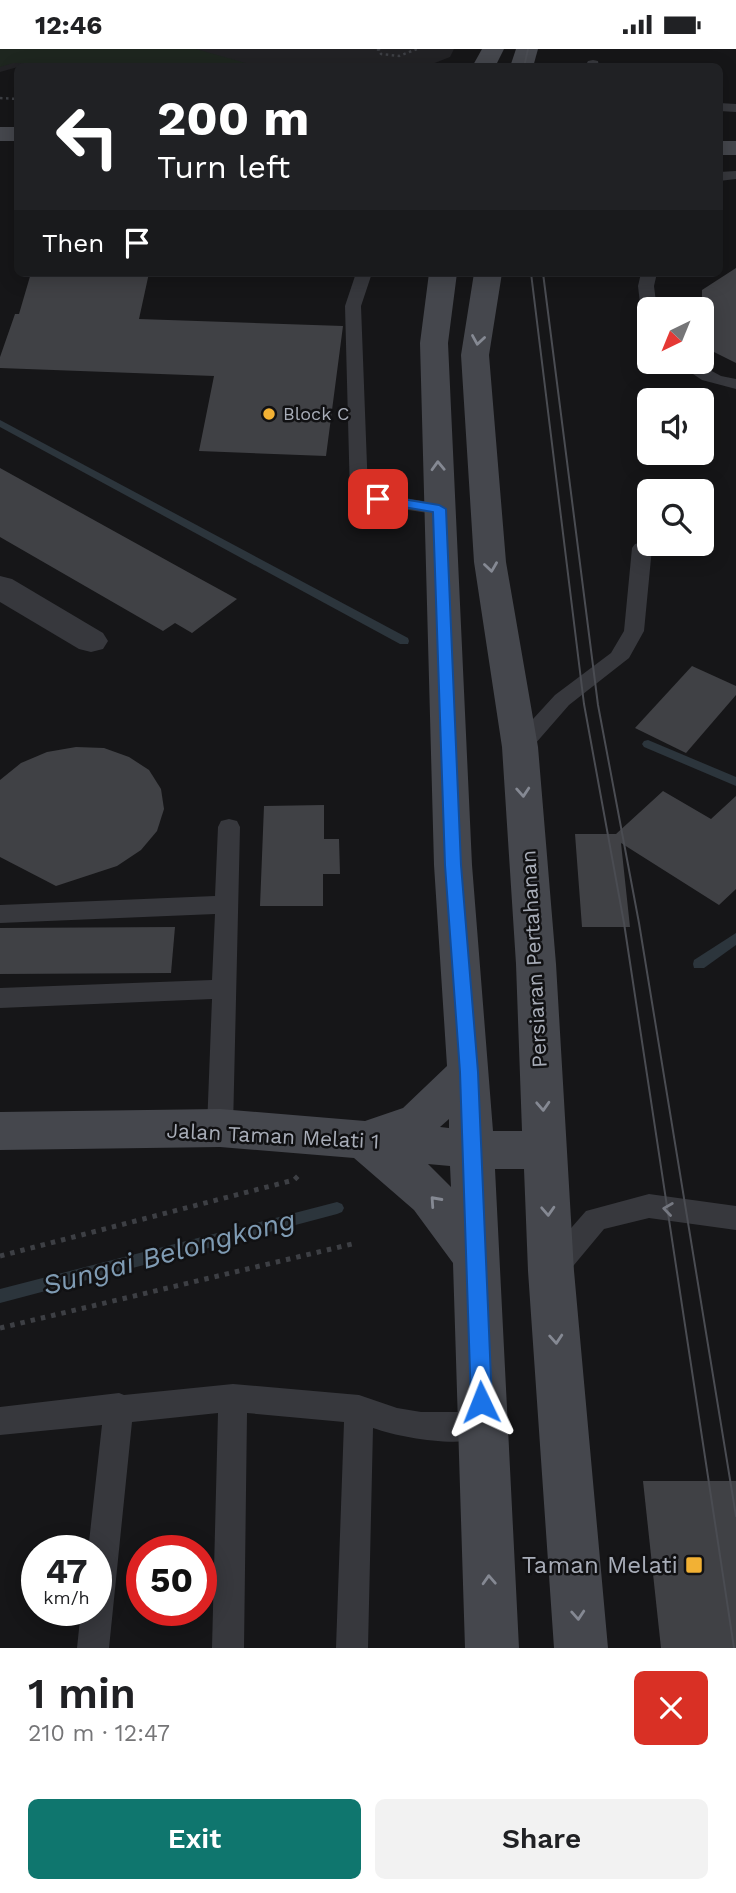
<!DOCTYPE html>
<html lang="en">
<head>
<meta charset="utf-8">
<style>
	:root { --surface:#fff; --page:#f2f2f2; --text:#202124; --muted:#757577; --accent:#0f766e }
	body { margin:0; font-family:"Work Sans",sans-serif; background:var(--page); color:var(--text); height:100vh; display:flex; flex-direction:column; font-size:26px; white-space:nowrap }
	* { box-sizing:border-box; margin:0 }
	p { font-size:23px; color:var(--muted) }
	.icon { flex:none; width:38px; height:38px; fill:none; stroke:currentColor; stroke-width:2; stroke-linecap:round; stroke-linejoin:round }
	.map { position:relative; height:1599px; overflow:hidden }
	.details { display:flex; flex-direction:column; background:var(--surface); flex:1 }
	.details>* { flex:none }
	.top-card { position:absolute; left:14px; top:14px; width:709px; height:214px; border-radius:10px; box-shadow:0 4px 18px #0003; background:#202124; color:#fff; overflow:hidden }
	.needle { width:46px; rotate:223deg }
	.tools { position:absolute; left:637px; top:248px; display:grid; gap:14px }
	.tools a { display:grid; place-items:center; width:77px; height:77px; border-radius:10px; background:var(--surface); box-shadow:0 4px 18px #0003; font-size:35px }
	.speed { position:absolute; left:21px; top:1486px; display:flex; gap:14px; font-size:35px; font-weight:700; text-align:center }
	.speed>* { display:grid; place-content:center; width:91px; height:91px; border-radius:50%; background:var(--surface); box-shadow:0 4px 18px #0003; line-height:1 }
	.speed small { font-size:18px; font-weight:400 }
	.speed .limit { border:10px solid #d22; background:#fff; color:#111 }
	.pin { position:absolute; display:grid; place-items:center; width:60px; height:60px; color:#fff; margin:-30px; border-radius:14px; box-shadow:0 4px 10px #0006 }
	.me { position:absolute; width:77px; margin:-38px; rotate:358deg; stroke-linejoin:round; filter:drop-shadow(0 0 5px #0008) }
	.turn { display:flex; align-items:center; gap:24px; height:147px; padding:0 28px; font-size:32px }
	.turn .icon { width:91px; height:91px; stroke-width:2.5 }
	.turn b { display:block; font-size:49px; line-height:60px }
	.then { display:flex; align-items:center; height:66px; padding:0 28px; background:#0003; gap:14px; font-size:26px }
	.round { display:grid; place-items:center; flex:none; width:74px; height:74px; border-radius:10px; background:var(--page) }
	.head { display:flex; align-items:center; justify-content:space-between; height:119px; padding:0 28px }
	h1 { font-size:42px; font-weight:600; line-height:52px }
	.button { display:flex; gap:14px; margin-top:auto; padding:14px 28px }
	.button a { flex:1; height:80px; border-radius:10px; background:var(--accent); color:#fff; font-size:28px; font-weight:600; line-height:80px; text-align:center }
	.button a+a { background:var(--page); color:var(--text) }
	.status { display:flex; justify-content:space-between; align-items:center; height:49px; padding:0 35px; background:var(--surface); direction:ltr }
	.status svg { height:19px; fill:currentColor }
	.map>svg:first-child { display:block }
	.built { fill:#222225 }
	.green { fill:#1e261f }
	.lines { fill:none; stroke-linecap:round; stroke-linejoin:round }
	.stream { fill:#2c353c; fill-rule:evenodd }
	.building { fill:#404145 }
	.path-far1 { stroke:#3d3f44; stroke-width:2.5; stroke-dasharray:2.5 3.5; stroke-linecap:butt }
	.path { stroke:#3d3f44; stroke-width:5; stroke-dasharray:4.5 6; stroke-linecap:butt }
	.lane { fill:#37383d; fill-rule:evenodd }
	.street { fill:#37383d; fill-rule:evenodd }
	.secondary { fill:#45474d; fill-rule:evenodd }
	.tram { stroke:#4a4c52; stroke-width:2 }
	.oneway { stroke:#858993 }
	.oneway2 { stroke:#757881 }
	.route { fill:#1a73e8; stroke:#114b97; stroke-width:2 }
	.poi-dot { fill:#f2b134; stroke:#111113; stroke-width:2.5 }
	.labels { text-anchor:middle; stroke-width:5; stroke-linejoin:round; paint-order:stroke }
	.far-poi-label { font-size:18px; fill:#a8adb8; stroke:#111113; text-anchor:start }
	.street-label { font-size:21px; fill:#a8adb8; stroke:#111113 }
	.near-poi-label { font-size:24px; fill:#a8adb8; stroke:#111113; text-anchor:end }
	.near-water-label { font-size:28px; font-style:italic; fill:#7f9bb3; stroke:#111113 }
</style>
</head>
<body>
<div class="status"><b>12:46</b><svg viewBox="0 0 49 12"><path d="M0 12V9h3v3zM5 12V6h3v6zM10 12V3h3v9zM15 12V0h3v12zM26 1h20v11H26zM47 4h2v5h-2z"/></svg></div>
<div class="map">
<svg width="736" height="1599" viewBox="0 0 736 1599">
	<rect width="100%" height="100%" fill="#161618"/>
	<polygon class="built" points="0,0 454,0 450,8 427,17 18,18 0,23"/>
	<polygon class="green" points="0,0 196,0 256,17 13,14 0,18"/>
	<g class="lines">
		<g class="stream">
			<polygon points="0,371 408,589 409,592 408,595 400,595 0,378"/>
			<polygon points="648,691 736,728 736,737 644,698 642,695 644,692"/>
			<polygon points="736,884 736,896 704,919 694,919 693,915 694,911"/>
			<polygon points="337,1153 342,1155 344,1159 342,1163 337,1165 0,1254 0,1240"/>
		</g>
	</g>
	<g class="building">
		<polygon points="736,219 736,314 702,297 702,241"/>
		<polygon points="31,224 149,224 139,270 343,277 326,407 199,402 214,327 0,319 0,308 15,265 19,265"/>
		<polygon points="0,419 195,527 237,550 192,584 175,574 163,582 0,488"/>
		<polygon points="692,617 736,637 736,646 686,704 635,679"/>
		<polygon points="76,698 104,699 129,708 149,721 161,740 164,760 157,782 141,801 117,817 56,837 0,808 0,731 21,714 47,703"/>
		<polygon points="663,742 711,770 736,747 736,840 719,856 621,794 630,878 582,878 575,785 616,785"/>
		<polygon points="324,756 324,790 339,790 340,825 323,825 323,857 260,857 264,757"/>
		<polygon points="175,878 171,924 0,925 0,879"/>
		<polygon points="643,1432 736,1432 736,1599 661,1599"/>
	</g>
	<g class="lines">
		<g class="path-far1">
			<polyline points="380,0 378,1 381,5 399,7 417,0"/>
			<polyline points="0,49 18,50"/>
		</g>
		<g class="path">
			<polyline points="0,1207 294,1131 300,1125"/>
			<polyline points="0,1279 352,1195"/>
		</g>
		<g class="lane">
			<polygon points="593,11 598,12 599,18 585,18 588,12"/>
			<polygon points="719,54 736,55 736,63 719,62"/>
			<polygon points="736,122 736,130 719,132 719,123"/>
			<polygon points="356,224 372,224 361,257 368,443 447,456 449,460 447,464 440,466 359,453 350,447 345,257"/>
			<polygon points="641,224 657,224 654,237 657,261 649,261 649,268 641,263 638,237"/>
			<polygon points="675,313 695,313 721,327 736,330 736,340 702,331"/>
			<polygon points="642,493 649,495 652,499 644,582 629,609 569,656 528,703 520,706 512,703 509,698 512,693 555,646 611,604 624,582 632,499 635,495"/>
			<polygon points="229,770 237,772 240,778 233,1079 229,1087 220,1090 211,1087 207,1079 212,950 0,959 0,939 212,931 215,865 0,874 0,856 215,847 218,778 221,772"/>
			<polygon points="649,1145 736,1157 736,1181 649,1169 604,1180 564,1228 554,1231 544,1228 540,1219 544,1210 586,1162"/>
			<path d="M233 1335 359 1346 397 1359 421 1363H482L492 1367 497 1377 492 1387C461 1399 405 1390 373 1379L368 1599H336L344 1373 247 1364 244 1599H212L218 1364 132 1373 109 1599H77L81 1561H96V1502H88L102 1376 0 1386V1358L119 1344 124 1346Z"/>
		</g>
		<polygon class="street" points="0,527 12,530 103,584 108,592 103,600 91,603 79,600 0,553"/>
		<g class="secondary">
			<polygon points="482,0 504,0 495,18 472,18"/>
			<polygon points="516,0 538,0 533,18 510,18"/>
			<rect x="0" y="78" width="18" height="14"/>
			<rect x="719" y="92" width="17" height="14"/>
			<path d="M429 224H457L448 294 472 816 493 1082H522L516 915 502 698 474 513 461 306 474 224H502L489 306 506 513 538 698 556 915 574 1222 608 1599H554L528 1222 524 1120H495L519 1599H465L453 1214 414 1161 354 1109 220 1098 0 1101V1063L220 1060 365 1072 403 1059 447 1017 434 816 420 294ZM449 1070V1079L440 1078ZM428 1115 450 1117 451 1138Z"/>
		</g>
		<g class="tram">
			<polyline points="524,18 528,0"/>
			<polyline points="531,224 584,655 624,874 734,1599"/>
			<polyline points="543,224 598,656 639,874 736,1467"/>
		</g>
	</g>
	<defs><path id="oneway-chevron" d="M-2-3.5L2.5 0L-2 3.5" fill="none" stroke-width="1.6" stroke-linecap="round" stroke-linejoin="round" transform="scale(1.75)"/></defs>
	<g class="oneway">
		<use href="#oneway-chevron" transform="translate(478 291) rotate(99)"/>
		<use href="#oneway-chevron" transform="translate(438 417) rotate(-92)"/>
		<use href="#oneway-chevron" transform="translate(491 518) rotate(82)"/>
		<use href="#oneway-chevron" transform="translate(523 743) rotate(86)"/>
		<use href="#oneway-chevron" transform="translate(543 1057) rotate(87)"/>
		<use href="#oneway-chevron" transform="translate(435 1152) rotate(-132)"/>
		<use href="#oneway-chevron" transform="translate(548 1162) rotate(87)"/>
		<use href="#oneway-chevron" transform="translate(556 1290) rotate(86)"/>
		<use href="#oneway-chevron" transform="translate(489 1531) rotate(-93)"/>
		<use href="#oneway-chevron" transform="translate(578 1566) rotate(86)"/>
	</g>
	<use class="oneway2" href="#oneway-chevron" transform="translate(668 1160) rotate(-172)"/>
	<polygon class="route" points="378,446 439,456 446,460 461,816 478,1023 492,1353 489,1360 481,1363 474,1360 471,1353 460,1023 445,816 433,463 374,453 372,450"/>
	<g class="poi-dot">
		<circle cx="269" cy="365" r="7"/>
		<rect x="685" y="1507" width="18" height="18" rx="3.5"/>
	</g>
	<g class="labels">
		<g class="far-poi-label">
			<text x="283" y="371">Block C</text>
		</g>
		<g class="street-label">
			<text transform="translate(534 910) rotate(-93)" y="7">Persiaran Pertahanan</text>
			<text transform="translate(273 1087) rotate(3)" y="7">Jalan Taman Melati 1</text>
		</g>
		<g class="near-poi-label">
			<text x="678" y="1524">Taman Melati</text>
		</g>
		<g class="near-water-label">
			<text transform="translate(169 1203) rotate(-15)" y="10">Sungai Belongkong</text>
		</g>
	</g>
</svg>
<div class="tools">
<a><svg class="needle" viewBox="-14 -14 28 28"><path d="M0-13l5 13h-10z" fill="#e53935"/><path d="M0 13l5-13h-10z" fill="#757577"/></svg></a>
<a><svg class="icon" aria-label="sound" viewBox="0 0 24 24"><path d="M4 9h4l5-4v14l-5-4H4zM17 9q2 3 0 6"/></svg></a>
<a><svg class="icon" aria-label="search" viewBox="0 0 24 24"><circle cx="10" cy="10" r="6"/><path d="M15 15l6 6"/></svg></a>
</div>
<div class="speed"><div>47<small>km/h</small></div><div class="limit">50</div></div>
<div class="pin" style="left:378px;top:450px;background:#d93025"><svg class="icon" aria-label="arrive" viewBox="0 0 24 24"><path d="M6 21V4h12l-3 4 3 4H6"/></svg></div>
<svg class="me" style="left:481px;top:1353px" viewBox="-20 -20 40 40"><path d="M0-17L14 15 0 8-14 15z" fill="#1a73e8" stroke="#fff" stroke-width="4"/></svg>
<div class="top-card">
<div class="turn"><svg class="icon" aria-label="left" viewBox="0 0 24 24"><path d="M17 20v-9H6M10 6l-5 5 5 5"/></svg><div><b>200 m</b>Turn left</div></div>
<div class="then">Then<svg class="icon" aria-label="arrive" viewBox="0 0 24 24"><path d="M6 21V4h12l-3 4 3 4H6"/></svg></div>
</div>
</div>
<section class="details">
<div class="head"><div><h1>1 min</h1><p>210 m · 12:47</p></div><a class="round" style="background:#d93025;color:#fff"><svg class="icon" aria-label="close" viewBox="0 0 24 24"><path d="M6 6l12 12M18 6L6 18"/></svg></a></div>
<div class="button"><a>Exit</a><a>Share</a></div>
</section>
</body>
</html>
